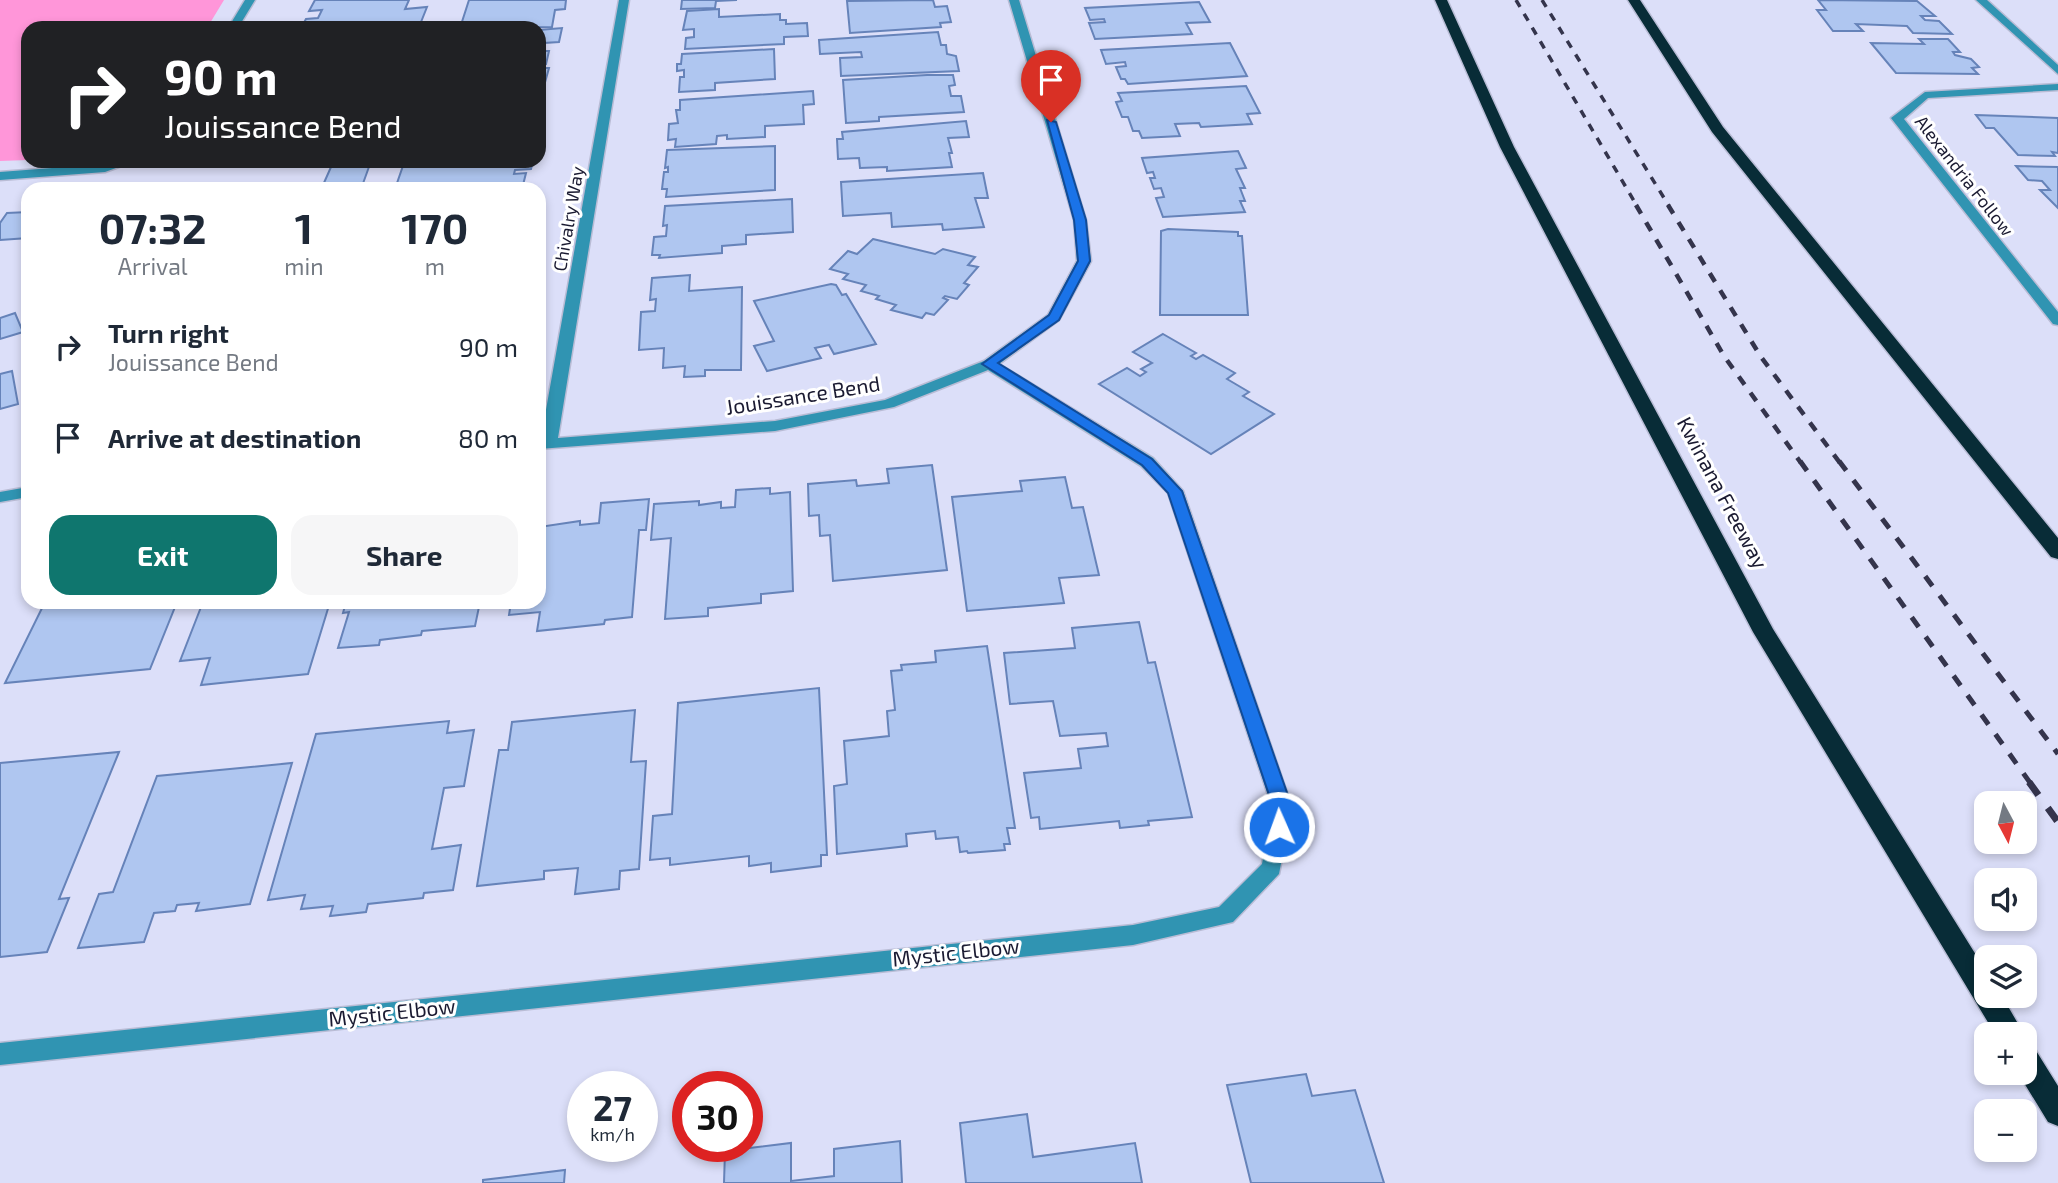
<!DOCTYPE html>
<html lang="en">
<head>
<meta charset="utf-8">
<style>
	:root { --surface:#fff; --page:#f6f6f7; --text:#1f2937; --muted:#747a83; --accent:#0f766e }
	body { margin:0; font-family:"Exo 2",sans-serif; background:var(--page); color:var(--text); height:100vh; display:flex; flex-direction:column; font-size:26px; white-space:nowrap }
	* { box-sizing:border-box; margin:0 }
	p { font-size:23px; color:var(--muted) }
	.icon { flex:none; width:38px; height:38px; fill:none; stroke:currentColor; stroke-width:2; stroke-linecap:round; stroke-linejoin:round }
	.map { position:relative; flex:1; overflow:hidden }
	.drawer { position:absolute; left:21px; top:182px; width:525px; height:427px; display:flex; flex-direction:column; background:var(--surface); border-radius:21px; box-shadow:0 4px 10px #0003 }
	.drawer>* { flex:none }
	.hud { position:absolute; left:21px; top:21px; width:525px; height:147px; border-radius:21px; box-shadow:0 4px 10px #0003; background:#202124; color:#fff; overflow:hidden }
	.needle { width:46px; rotate:173deg }
	.fabs { position:absolute; left:1974px; top:791px; display:grid; gap:14px }
	.fabs a { display:grid; place-items:center; width:63px; height:63px; border-radius:14px; background:var(--surface); box-shadow:0 4px 10px #0003; font-size:35px }
	.speed { position:absolute; left:567px; top:1071px; display:flex; gap:14px; font-size:35px; font-weight:700; text-align:center }
	.speed>* { display:grid; place-content:center; width:91px; height:91px; border-radius:50%; background:var(--surface); box-shadow:0 4px 10px #0003; line-height:1 }
	.speed small { font-size:18px; font-weight:400 }
	.speed .limit { border:10px solid #d22; background:#fff; color:#111 }
	.pin { position:absolute; display:grid; place-items:center; width:60px; height:60px; color:#fff; margin:-72px -30px; border-radius:50% 50% 50% 0; rotate:-45deg; box-shadow:0 0 7px #0007 }
	.pin .icon { rotate:45deg }
	.me { position:absolute; width:77px; margin:-38px; rotate:358deg; stroke-linejoin:round; filter:drop-shadow(0 0 5px #0008) }
	.turn { display:flex; align-items:center; gap:24px; height:147px; padding:0 28px; font-size:32px }
	.turn .icon { width:91px; height:91px; stroke-width:2.5 }
	.turn b { display:block; font-size:49px; line-height:60px }
	.eta { display:flex; justify-content:space-evenly; align-items:center; height:119px; text-align:center }
	.eta b { font-size:42px; font-weight:700; line-height:49px }
	.button { display:flex; gap:14px; margin-top:auto; padding:14px 28px }
	.button a { flex:1; height:80px; border-radius:21px; background:var(--accent); color:#fff; font-size:28px; font-weight:700; line-height:80px; text-align:center }
	.button a+a { background:var(--page); color:var(--text) }
	ul { padding:0; list-style:none }
	li { display:flex; align-items:center; gap:21px; height:91px; padding:0 28px }
	li div { flex:1 }
	li b { display:block; font-size:26px }
	li em { font-style:normal }
	.map>svg:first-child { display:block }
	.green { fill:#ff96d9 }
	.building { fill:#afc6f0; stroke:#6683b9; stroke-width:2 }
	.lines { fill:none; stroke-linecap:round; stroke-linejoin:round }
	.street-casing { stroke:#b9bcd5; stroke-width:3 }
	.highway-casing { stroke:#b9bcd5; stroke-width:3 }
	.street { fill:#3094b2; fill-rule:evenodd }
	.highway { fill:#082c37; fill-rule:evenodd }
	.rail-far3 { stroke:#34344c; stroke-width:3.5; stroke-dasharray:8 8; stroke-linecap:butt }
	.rail-far2 { stroke:#34344c; stroke-width:4.5; stroke-dasharray:10 10; stroke-linecap:butt }
	.rail-far1 { stroke:#34344c; stroke-width:5; stroke-dasharray:12 12; stroke-linecap:butt }
	.rail { stroke:#34344c; stroke-width:7; stroke-dasharray:16 16; stroke-linecap:butt }
	.route { fill:#1a73e8; stroke:#114b97; stroke-width:2 }
	.labels { text-anchor:middle; stroke-width:6; stroke-linejoin:round; paint-order:stroke }
	.far-street-label { font-size:18px; fill:#1a1a31; stroke:#fff }
	.street-label { font-size:21px; fill:#1a1a31; stroke:#fff }
</style>
</head>
<body>
<div class="map">
<svg width="2058" height="1183" viewBox="0 0 2058 1183">
	<rect width="100%" height="100%" fill="#dcdff9"/>
	<polygon class="green" points="0,0 224,0 207,28 28,28 28,160 0,161"/>
	<g class="building">
		<polygon points="315,0 409,0 405,9 427,7 419,27 301,28 306,19 318,18 322,10 309,11"/>
		<polygon points="469,0 566,0 565,9 555,10 552,27 460,28"/>
		<polygon points="682,0 737,0 716,1 715,8 681,9"/>
		<polygon points="933,0 935,7 947,6 951,22 940,23 941,27 850,33 847,1"/>
		<polygon points="1818,0 1917,1 1935,16 1921,16 1925,20 1939,21 1952,34 1913,33 1907,26 1856,24 1863,31 1833,31 1817,10 1826,10"/>
		<polygon points="1199,2 1210,22 1186,23 1192,34 1095,39 1089,23 1105,22 1104,19 1090,20 1085,8"/>
		<polygon points="719,9 719,17 780,14 780,20 786,20 786,24 807,23 808,36 784,37 784,44 685,49 686,38 694,37 694,29 683,30 687,11"/>
		<polygon points="562,28 559,42 544,43 542,51 549,51 546,64 539,65 539,30"/>
		<polygon points="938,32 941,45 946,45 947,54 956,56 959,71 841,76 840,58 862,57 861,52 820,54 819,40"/>
		<polygon points="1919,39 1948,39 1960,52 1953,52 1955,55 1971,59 1979,67 1972,68 1978,74 1896,73 1871,43 1924,44"/>
		<polygon points="1230,43 1247,76 1128,84 1125,79 1121,79 1116,67 1126,66 1125,62 1106,64 1101,50"/>
		<polygon points="774,49 775,79 715,83 715,90 679,92 680,77 684,77 684,70 677,71 677,64 681,64 682,54"/>
		<polygon points="539,68 549,68 544,86 539,86"/>
		<polygon points="927,75 953,75 955,85 949,86 951,96 961,96 964,112 879,117 879,121 846,123 843,80"/>
		<polygon points="1246,86 1260,113 1247,114 1252,124 1201,127 1199,123 1175,124 1180,136 1142,138 1139,131 1133,131 1128,117 1122,117 1116,102 1122,101 1118,93"/>
		<polygon points="813,91 814,104 803,105 804,124 765,126 765,137 727,139 727,135 717,136 716,144 675,147 676,139 668,140 669,124 678,123 676,110 680,110 680,100"/>
		<polygon points="1976,115 2058,118 2058,153 2052,152 2055,156 2018,155 1994,128 1986,128"/>
		<polygon points="966,121 969,137 948,138 952,153 949,153 952,167 887,171 887,167 860,168 859,158 838,159 837,139 843,139 842,132"/>
		<polygon points="775,146 775,190 666,197 667,189 662,189 664,172 668,172 668,167 665,168 667,150"/>
		<polygon points="1238,151 1246,168 1236,169 1245,188 1240,188 1245,201 1240,201 1245,212 1163,217 1156,198 1164,197 1161,188 1154,189 1150,178 1155,178 1153,172 1147,173 1142,158"/>
		<polygon points="433,161 533,161 531,169 515,170 514,174 526,173 522,189 373,189 375,184 397,183 404,163"/>
		<polygon points="370,164 361,189 327,189 329,184 323,185 331,167"/>
		<polygon points="2016,166 2058,167 2058,208 2040,190 2050,190 2042,181 2028,180"/>
		<polygon points="983,173 988,198 975,198 984,227 943,230 942,224 892,227 891,213 843,216 841,182"/>
		<polygon points="318,184 316,189 269,189 270,186"/>
		<polygon points="792,199 793,232 746,235 746,244 722,246 722,253 659,258 660,255 652,255 654,237 666,236 667,225 663,226 665,206"/>
		<polygon points="28,212 28,238 0,240 0,223 7,213"/>
		<polygon points="1168,229 1238,232 1238,236 1242,236 1248,315 1160,315 1161,231"/>
		<polygon points="873,239 935,254 943,249 975,257 968,265 978,267 964,283 969,285 957,299 945,296 943,298 948,300 934,315 926,313 922,318 891,310 896,305 876,299 879,296 861,291 866,285 843,279 848,274 830,269 848,251 857,254"/>
		<polygon points="690,275 689,291 742,287 741,370 705,370 705,376 684,377 685,366 663,368 664,348 639,350 641,312 655,311 656,299 650,300 652,278"/>
		<polygon points="831,284 836,285 842,295 846,294 876,344 834,354 829,345 815,348 821,358 767,371 754,346 774,341 754,301"/>
		<polygon points="15,313 23,332 0,339 0,318"/>
		<polygon points="1163,334 1196,353 1191,356 1196,359 1203,355 1235,373 1227,379 1249,392 1243,396 1274,414 1211,454 1099,384 1127,368 1140,376 1146,372 1141,369 1152,363 1133,352"/>
		<polygon points="12,371 18,404 0,409 0,374"/>
		<polygon points="932,465 947,570 833,581 830,535 820,536 819,515 809,516 808,484 856,480 857,486 889,483 887,469"/>
		<polygon points="1065,477 1072,508 1083,507 1099,575 1059,578 1064,603 967,611 952,497 1022,491 1020,481"/>
		<polygon points="770,488 770,494 790,492 793,591 761,594 761,603 708,608 708,616 665,619 671,538 651,540 654,504 699,501 699,505 721,502 721,508 735,507 736,490"/>
		<polygon points="649,499 646,530 639,530 632,617 605,620 604,624 537,631 540,612 509,615 511,602 539,602 539,527 580,521 580,525 599,523 601,503"/>
		<polygon points="45,602 177,602 150,669 5,683"/>
		<polygon points="203,602 330,602 308,674 201,685 210,658 180,661"/>
		<polygon points="346,602 480,602 475,626 422,631 421,635 380,640 379,645 338,648 349,612 343,613"/>
		<polygon points="1139,622 1148,663 1155,662 1192,817 1148,821 1149,825 1120,828 1119,821 1040,829 1039,817 1031,818 1024,773 1081,768 1078,749 1108,746 1106,733 1060,736 1053,701 1010,704 1004,653 1075,648 1072,628"/>
		<polygon points="987,646 1015,828 1007,828 1010,844 1004,844 1005,850 968,853 967,851 960,852 958,837 936,839 935,831 906,834 907,846 837,854 834,786 847,784 844,741 889,736 887,711 895,710 891,671 902,670 901,665 936,662 935,651"/>
		<polygon points="819,688 827,855 821,855 821,866 771,872 771,863 749,866 749,856 670,865 670,858 650,860 653,816 672,814 678,703"/>
		<polygon points="635,710 631,762 646,761 639,869 620,871 619,889 575,894 578,868 544,871 544,879 477,886 499,750 508,750 512,722"/>
		<polygon points="449,721 447,733 474,730 464,786 444,788 432,849 461,845 453,890 424,893 423,898 368,904 366,912 330,916 333,906 301,909 305,895 268,900 316,734"/>
		<polygon points="119,752 59,899 69,898 47,952 0,957 0,763"/>
		<polygon points="292,763 250,904 196,911 199,903 177,905 175,911 154,913 144,942 78,948 99,894 113,892 157,776"/>
		<polygon points="1306,1074 1312,1096 1355,1090 1384,1183 1251,1183 1227,1085"/>
		<polygon points="1027,1114 1033,1157 1135,1143 1142,1183 966,1183 960,1123"/>
		<polygon points="900,1141 902,1183 724,1183 725,1151 791,1143 791,1181 834,1176 834,1149"/>
		<polygon points="565,1170 564,1183 483,1183 483,1180"/>
	</g>
	<g class="lines">
		<g class="street-casing">
			<g id="street">
				<polygon points="245,0 255,0 238,28 228,28"/>
				<polygon points="619,0 629,0 558,438 775,421 885,400 984,361 1048,315 1077,261 1074,220 1009,0 1019,0 1086,220 1091,261 1059,320 999,364 1153,458 1183,491 1292,807 1279,874 1233,922 1133,945 0,1065 0,1043 1133,925 1219,907 1262,864 1272,807 1168,493 1141,466 988,370 894,407 775,431 539,449"/>
				<polygon points="1976,0 1987,0 2058,65 2058,74"/>
				<polygon points="2058,84 2058,90 1928,98 1904,119 2058,312 2058,325 2053,324 1891,118 1925,92"/>
				<polygon points="116,161 135,161 105,172 0,180 0,172 104,164"/>
				<polygon points="28,487 28,497 0,502 0,492"/>
			</g>
		</g>
		<g class="highway-casing">
			<g id="highway">
				<polygon points="1435,0 1447,0 1514,147 1773,629 1986,971 1986,996 2002,996 2024,1034 1995,1034 1753,632 1500,147"/>
				<polygon points="1628,0 1640,0 1723,127 2058,538 2058,559 2051,557 1712,132"/>
				<polygon points="2025,1045 2035,1049 2058,1086 2058,1126 2048,1122 2018,1073 2025,1073"/>
			</g>
		</g>
		<use href="#street" class="street"/>
		<use href="#highway" class="highway"/>
		<g class="rail-far3">
			<polyline points="1516,0 1637,206"/>
			<polyline points="1542,0 1669,206"/>
		</g>
		<g class="rail-far2">
			<polyline points="1636,205 1724,356 1801,463"/>
			<polyline points="1668,205 1761,357 1840,463"/>
		</g>
		<g class="rail-far1">
			<polyline points="1800,461 2031,784"/>
			<polyline points="1839,461 2058,754"/>
		</g>
		<polyline class="rail" points="2029,782 2058,822"/>
	</g>
	<polygon class="route" points="1047,120 1056,122 1086,220 1090,261 1059,320 998,363 1152,459 1182,491 1292,807 1288,827 1279,835 1270,827 1273,807 1168,493 1142,465 982,364 1049,315 1078,261 1074,220"/>
	<g class="labels">
		<g class="far-street-label">
			<text transform="translate(1964 176) rotate(52)" y="6">Alexandria Follow</text>
			<text transform="translate(569 219) rotate(-80)" y="6">Chivalry Way</text>
		</g>
		<g class="street-label">
			<text transform="translate(803 396) rotate(-9)" y="7">Jouissance Bend</text>
			<text transform="translate(1722 493) rotate(62)" y="7">Kwinana Freeway</text>
			<text transform="translate(956 953) rotate(-6)" y="7">Mystic Elbow</text>
			<text transform="translate(392 1013) rotate(-6)" y="7">Mystic Elbow</text>
		</g>
	</g>
</svg>
<div class="fabs">
<a><svg class="needle" viewBox="-14 -14 28 28"><path d="M0-13l5 13h-10z" fill="#e53935"/><path d="M0 13l5-13h-10z" fill="#747a83"/></svg></a>
<a><svg class="icon" aria-label="sound" viewBox="0 0 24 24"><path d="M4 9h4l5-4v14l-5-4H4zM17 9q2 3 0 6"/></svg></a>
<a><svg class="icon" aria-label="layers" viewBox="0 0 24 24"><path d="M12 4l9 5-9 5-9-5zM3 14l9 5 9-5"/></svg></a>
<a>+</a>
<a>−</a>
</div>
<div class="speed"><div>27<small>km/h</small></div><div class="limit">30</div></div>
<div class="pin" style="left:1051px;top:122px;background:#d93025"><svg class="icon" aria-label="arrive" viewBox="0 0 24 24"><path d="M6 21V4h12l-3 4 3 4H6"/></svg></div>
<svg class="me" style="left:1279px;top:827px" viewBox="-20 -20 40 40"><circle r="17" fill="#1a73e8" stroke="#fff" stroke-width="3"/><path d="M0-11L8 9 0 5-8 9z" fill="#fff"/></svg>
<div class="hud">
<div class="turn"><svg class="icon" aria-label="right" viewBox="0 0 24 24"><path d="M7 20v-9h11M14 6l5 5-5 5"/></svg><div><b>90 m</b>Jouissance Bend</div></div>
</div>
<section class="drawer">
<div class="eta">
<div><b>07:32</b><p>Arrival</p></div>
<div><b>1</b><p>min</p></div>
<div><b>170</b><p>m</p></div>
</div>
<ul>
<li><svg class="icon" aria-label="right" viewBox="0 0 24 24"><path d="M7 20v-9h11M14 6l5 5-5 5"/></svg><div><b>Turn right</b><p>Jouissance Bend</p></div><em>90 m</em></li>
<li><svg class="icon" aria-label="arrive" viewBox="0 0 24 24"><path d="M6 21V4h12l-3 4 3 4H6"/></svg><div><b>Arrive at destination</b></div><em>80 m</em></li>
</ul>
<div class="button"><a>Exit</a><a>Share</a></div>
</section>
</div>
</body>
</html>
